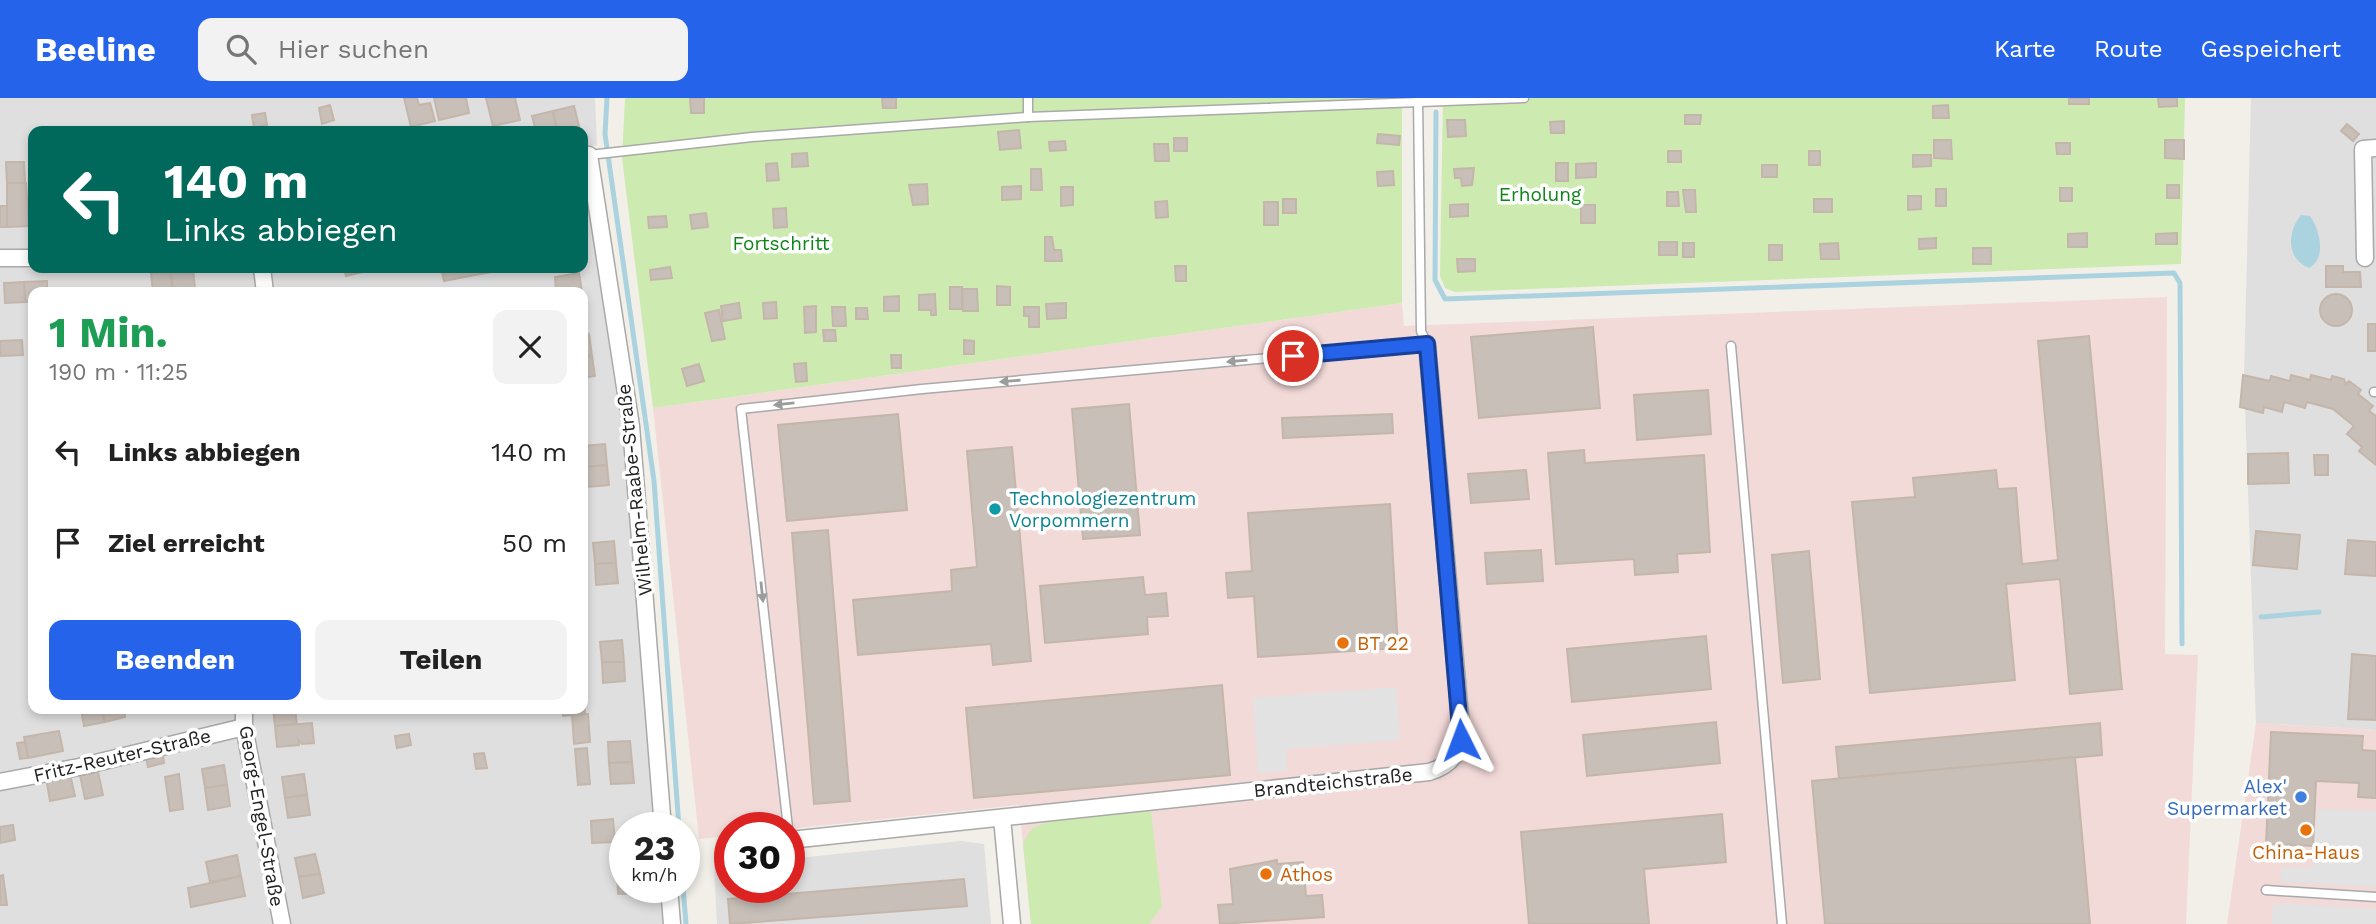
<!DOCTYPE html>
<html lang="de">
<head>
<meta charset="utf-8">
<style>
	:root { --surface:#fff; --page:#f2f2f2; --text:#222; --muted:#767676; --accent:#2563eb }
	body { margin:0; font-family:"Work Sans",sans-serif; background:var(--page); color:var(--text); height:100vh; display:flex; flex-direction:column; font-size:26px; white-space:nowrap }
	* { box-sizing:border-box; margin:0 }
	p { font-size:23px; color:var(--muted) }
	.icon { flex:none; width:38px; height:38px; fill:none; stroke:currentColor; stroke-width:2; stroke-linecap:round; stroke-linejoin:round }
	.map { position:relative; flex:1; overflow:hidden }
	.drawer { position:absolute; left:28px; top:189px; width:560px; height:427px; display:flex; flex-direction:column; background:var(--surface); border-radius:14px; box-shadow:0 4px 10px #0003 }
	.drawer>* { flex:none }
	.guide { position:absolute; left:28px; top:28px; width:560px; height:147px; border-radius:14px; box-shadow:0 4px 10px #0003; background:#00695c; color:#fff; overflow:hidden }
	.speed { position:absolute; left:609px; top:714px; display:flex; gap:14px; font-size:35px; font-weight:700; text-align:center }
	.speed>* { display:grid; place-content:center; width:91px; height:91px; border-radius:50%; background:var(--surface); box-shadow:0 4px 10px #0003; line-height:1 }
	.speed small { font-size:18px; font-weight:400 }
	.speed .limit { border:10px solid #d22; background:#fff; color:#111 }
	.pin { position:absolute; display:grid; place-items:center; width:60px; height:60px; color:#fff; margin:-30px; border:4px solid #fff; border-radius:50%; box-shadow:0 2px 7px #0007 }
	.me { position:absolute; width:77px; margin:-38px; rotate:357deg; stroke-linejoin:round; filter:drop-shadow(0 0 5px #0008) }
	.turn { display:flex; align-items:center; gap:24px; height:147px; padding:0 21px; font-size:32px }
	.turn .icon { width:91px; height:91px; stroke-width:2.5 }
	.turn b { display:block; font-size:49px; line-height:60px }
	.round { display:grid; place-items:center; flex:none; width:74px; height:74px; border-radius:14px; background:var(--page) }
	.summary { display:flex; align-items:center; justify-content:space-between; height:119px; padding:0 21px }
	h1 { font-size:42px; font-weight:700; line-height:52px; color:#1e9e55 }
	.action { display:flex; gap:14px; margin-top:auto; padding:14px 21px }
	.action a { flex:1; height:80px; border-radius:14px; background:var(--accent); color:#fff; font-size:28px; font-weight:700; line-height:80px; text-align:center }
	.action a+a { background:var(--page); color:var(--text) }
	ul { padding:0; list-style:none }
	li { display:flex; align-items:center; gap:21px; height:91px; padding:0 21px }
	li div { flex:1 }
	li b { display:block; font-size:26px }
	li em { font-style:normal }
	header { display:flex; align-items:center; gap:42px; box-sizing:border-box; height:98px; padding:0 35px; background:var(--accent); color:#fff }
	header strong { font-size:33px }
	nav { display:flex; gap:38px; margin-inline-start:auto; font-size:24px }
	.search { width:490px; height:63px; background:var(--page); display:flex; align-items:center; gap:18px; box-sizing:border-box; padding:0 24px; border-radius:14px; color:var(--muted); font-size:26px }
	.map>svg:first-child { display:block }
	.residential { fill:#e0dfdf; fill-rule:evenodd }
	.commercial { fill:#f2dad9 }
	.grass { fill:#cdebb0 }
	.parking { fill:#e2e2e2 }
	.water { fill:#aad3df }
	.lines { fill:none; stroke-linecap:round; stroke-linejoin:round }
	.stream { stroke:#aad3df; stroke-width:5 }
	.building { fill:#c7bfb8; stroke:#c4b6ab; stroke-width:2 }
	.lane-casing { stroke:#a9a9a9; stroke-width:11 }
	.street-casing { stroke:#a9a9a9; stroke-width:19 }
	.lane { stroke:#fff; stroke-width:8 }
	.street { stroke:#fff; stroke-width:16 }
	.oneway { fill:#9c9c9c }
	.route-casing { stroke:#184099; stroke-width:18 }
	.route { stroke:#2563eb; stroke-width:12 }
	.culture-dot { fill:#0f9aa8; stroke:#fff; stroke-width:2.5 }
	.food-dot { fill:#e8710a; stroke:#fff; stroke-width:2.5 }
	.shop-dot { fill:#3f7fe0; stroke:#fff; stroke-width:2.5 }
	.labels { text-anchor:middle; stroke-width:7; stroke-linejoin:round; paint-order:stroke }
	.park-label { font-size:19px; fill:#0c8416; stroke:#fff }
	.street-label { font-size:19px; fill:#222; stroke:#fff }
	.culture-label { font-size:19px; fill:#0d838f; stroke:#fff; text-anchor:start }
	.food-label { font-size:19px; fill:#c56008; stroke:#fff; text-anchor:start }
	.shop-label { font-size:19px; fill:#366cbe; stroke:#fff; text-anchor:end }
</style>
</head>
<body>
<header>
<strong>Beeline</strong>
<div class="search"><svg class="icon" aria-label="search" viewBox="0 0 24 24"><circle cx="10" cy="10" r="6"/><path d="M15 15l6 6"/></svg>Hier suchen</div>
<nav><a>Karte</a><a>Route</a><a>Gespeichert</a></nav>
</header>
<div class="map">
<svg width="2376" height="826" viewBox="0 0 2376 826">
	<rect width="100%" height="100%" fill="#f2efe9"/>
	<g class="residential">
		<path d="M0 0H595L597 47 583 50V33H33V170H583V99L588 108 622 334 656 730H625V789H661L664 826H0ZM33 194H583V611H33Z"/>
		<polygon points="2251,0 2376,0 2376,632 2256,625 2244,278"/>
		<polygon points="961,743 984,746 991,826 717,826 714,767 730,766 730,789 789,789 789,761"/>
	</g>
	<g class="commercial">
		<polygon points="2167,199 2165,556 2198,557 2186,826 1031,826 1019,707 789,731 730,730 730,738 699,741 653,310 1402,205 1404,228"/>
		<polygon points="2256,625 2376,632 2376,826 2227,826"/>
	</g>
	<g class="grass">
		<polygon points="625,0 1402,0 1402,205 653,310 622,60"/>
		<polygon points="1443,0 2185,0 2181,166 1455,194 1445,190 1440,178"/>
		<polygon points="1151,713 1162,809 1149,826 1031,826 1023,745 1032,730 1050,723"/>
	</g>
	<g class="parking">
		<polygon points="1396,589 1400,642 1286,651 1287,673 1258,675 1253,600"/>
		<polygon points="2317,711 2376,713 2376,789 2280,784 2281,769 2313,770"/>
		<polygon points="2291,806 2376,811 2376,826 2272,826 2273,807"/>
	</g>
	<path class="water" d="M2301 117 2310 118C2320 132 2327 160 2309 170 2286 161 2287 134 2301 117Z"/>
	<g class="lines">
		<g class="stream">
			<polyline points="607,0 605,36 654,383 679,730"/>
			<polyline points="1436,14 1435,182 1445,201 2174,175 2180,185 2182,546"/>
			<polyline points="2261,519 2319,514"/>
			<polyline points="683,789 686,826"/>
		</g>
	</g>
	<g class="building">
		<polygon points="404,0 417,0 419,7 430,5 435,23 411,29"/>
		<polygon points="434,0 466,0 469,15 439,22"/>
		<polygon points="486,0 515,0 520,22 493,28"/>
		<polygon points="690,0 704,0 704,15 691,15"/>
		<polygon points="882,0 896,0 896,10 883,10"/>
		<rect x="2069" y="0" width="20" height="6"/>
		<polygon points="2158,0 2177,0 2177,8 2159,9"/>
		<polygon points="330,7 334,22 322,26 319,10"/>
		<polygon points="1948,7 1949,20 1933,20 1933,8"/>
		<polygon points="574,8 579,28 557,33 553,13"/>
		<polygon points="553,13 557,33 536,33 532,18"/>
		<polygon points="265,15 267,27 254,30 252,17"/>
		<polygon points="1685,17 1701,17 1700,26 1685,26"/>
		<polygon points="1447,22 1465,22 1466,38 1448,39"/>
		<polygon points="1564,23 1564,35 1551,35 1550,24"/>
		<polygon points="2347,26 2359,36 2353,43 2341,33"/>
		<polygon points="1019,32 1021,50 1000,52 998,34"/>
		<polygon points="1378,36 1400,38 1399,47 1377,45"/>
		<rect x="1174" y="40" width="13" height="13"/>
		<polygon points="1934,42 1951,42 1952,61 1934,60"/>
		<polygon points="2165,42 2184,42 2184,61 2165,60"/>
		<polygon points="1065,43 1066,52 1050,53 1049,44"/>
		<polygon points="2056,45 2070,45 2070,56 2057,56"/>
		<polygon points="1154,46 1168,46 1169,63 1155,63"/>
		<rect x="1668" y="53" width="13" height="11"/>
		<rect x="1809" y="53" width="11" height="14"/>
		<polygon points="807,55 808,68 792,69 792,56"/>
		<polygon points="1913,57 1931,57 1931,68 1913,69"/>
		<polygon points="6,64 24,64 25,85 7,86"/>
		<polygon points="777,65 779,82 767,83 766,66"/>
		<rect x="1556" y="65" width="12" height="18"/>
		<polygon points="1596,65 1596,79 1576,80 1576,66"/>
		<rect x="1762" y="67" width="15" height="12"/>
		<polygon points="1474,70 1472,87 1462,88 1461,80 1455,80 1454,71"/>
		<polygon points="1031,71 1041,71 1042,92 1031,92"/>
		<polygon points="1393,73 1394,87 1378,88 1377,74"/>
		<polygon points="7,85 26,85 29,128 7,129"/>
		<polygon points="927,86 928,106 913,107 909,87"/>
		<rect x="2167" y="87" width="12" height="13"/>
		<polygon points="1021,88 1021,101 1002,102 1002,89"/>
		<polygon points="1061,89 1073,89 1073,107 1061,108"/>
		<rect x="2060" y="90" width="12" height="13"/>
		<rect x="1936" y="91" width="10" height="17"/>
		<polygon points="1683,92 1695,92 1696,114 1686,114"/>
		<polygon points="1667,94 1678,94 1679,108 1667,108"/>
		<polygon points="1908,98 1921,98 1921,111 1908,112"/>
		<rect x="1283" y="101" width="13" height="14"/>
		<rect x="1814" y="101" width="18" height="13"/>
		<polygon points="1167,103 1168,119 1156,120 1155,104"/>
		<rect x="1264" y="104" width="14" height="23"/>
		<polygon points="1468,106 1468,118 1450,119 1450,107"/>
		<rect x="1581" y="107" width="14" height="18"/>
		<rect x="0" y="108" width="7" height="21"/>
		<polygon points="786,110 787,129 774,130 773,111"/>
		<polygon points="706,115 708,129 692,131 690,117"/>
		<polygon points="666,118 667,129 649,130 648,119"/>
		<polygon points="2087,135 2087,149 2068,149 2068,136"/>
		<polygon points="2177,135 2177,146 2156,146 2156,136"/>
		<polygon points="1045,139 1052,139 1054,152 1061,152 1062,163 1045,163"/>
		<polygon points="1936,140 1936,150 1919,151 1919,141"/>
		<rect x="1659" y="144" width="18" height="13"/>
		<rect x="1683" y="145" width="11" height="14"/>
		<polygon points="1838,145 1839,161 1821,161 1820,146"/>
		<rect x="1769" y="147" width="13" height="15"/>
		<rect x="1973" y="150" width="18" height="16"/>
		<polygon points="1457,161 1475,161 1475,173 1458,174"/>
		<polygon points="1175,168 1186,168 1186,183 1176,183"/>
		<polygon points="2326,168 2343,168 2343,174 2360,174 2361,189 2326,189"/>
		<polygon points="670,169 672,180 651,182 650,172"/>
		<polygon points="193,170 195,191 173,193 170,173"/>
		<polygon points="344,170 371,170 371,172 346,178"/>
		<polygon points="441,170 511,170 444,183"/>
		<polygon points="170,173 173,193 153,194 151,175"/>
		<polygon points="579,175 582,194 556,194 555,179"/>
		<polygon points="47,183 47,194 33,194 33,204 25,204 24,184"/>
		<polygon points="24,184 25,204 5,205 4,185"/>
		<polygon points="997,188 1010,189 1010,207 997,207"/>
		<rect x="950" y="189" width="12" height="22"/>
		<polygon points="962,191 977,191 978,213 963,213"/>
		<polygon points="935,196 936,217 931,217 931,212 919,212 919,197"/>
		<circle cx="2336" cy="212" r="16"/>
		<polygon points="899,198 899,213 884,213 884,199"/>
		<polygon points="776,204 777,220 764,221 763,205"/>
		<polygon points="739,205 741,220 723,223 721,208"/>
		<polygon points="1066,205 1066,220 1047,221 1046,206"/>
		<polygon points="816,208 816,234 805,235 804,209"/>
		<polygon points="832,209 845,209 846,228 833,228"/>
		<polygon points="1024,209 1039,209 1039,229 1029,229 1029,218 1024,218"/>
		<polygon points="856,210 867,210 868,221 856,221"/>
		<polygon points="719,212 725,241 712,243 705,215"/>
		<rect x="2368" y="226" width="8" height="27"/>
		<polygon points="1593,229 1600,310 1479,320 1471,239"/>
		<polygon points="823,232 835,232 836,243 824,243"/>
		<polygon points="589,236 592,258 583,259 583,237"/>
		<polygon points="2089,238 2122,591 2070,596 2060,481 2006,486 2015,582 1870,595 1852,404 1915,399 1913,380 1996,372 1998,391 2016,390 2022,466 2058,462 2038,243"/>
		<polygon points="22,242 23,257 1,258 0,243"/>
		<polygon points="964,242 974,243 974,256 964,256"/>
		<polygon points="891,257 901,257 901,270 892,270"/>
		<polygon points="592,258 595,278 583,280 583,259"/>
		<polygon points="806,265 807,283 796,284 794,266"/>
		<polygon points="699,266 704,283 687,288 682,271"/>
		<polygon points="2243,277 2270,283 2271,278 2290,283 2291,277 2310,282 2311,277 2331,282 2332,278 2344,281 2346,286 2349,283 2361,292 2358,296 2373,308 2369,313 2376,318 2376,367 2359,353 2362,349 2347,336 2354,328 2333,311 2307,304 2305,310 2284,304 2282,314 2264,309 2263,315 2240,309"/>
		<polygon points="1708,292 1711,336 1637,342 1634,297"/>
		<polygon points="1129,306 1140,437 1083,441 1072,311"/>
		<polygon points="898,316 907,412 787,423 778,327"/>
		<polygon points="1392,316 1393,335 1283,340 1282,320"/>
		<polygon points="605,346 607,367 585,369 583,348"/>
		<polygon points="1012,349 1031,563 993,567 991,546 858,557 853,502 952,493 951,472 977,469 967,353"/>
		<polygon points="1584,352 1585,365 1704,357 1710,454 1677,456 1678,474 1635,477 1634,461 1556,466 1548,355"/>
		<polygon points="2288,355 2289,385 2248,386 2248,356"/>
		<polygon points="2314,357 2328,357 2328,377 2315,377"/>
		<polygon points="607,367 609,387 587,389 585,369"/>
		<polygon points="1526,372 1529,401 1471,405 1468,376"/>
		<polygon points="1390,406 1398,550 1258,559 1254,498 1228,500 1226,475 1252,473 1248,415"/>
		<polygon points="828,432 850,703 814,706 792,435"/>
		<polygon points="2256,433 2300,437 2297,471 2253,467"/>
		<polygon points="2348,442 2376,444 2376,478 2345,476"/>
		<polygon points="614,443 616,465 595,466 593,445"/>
		<polygon points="1541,452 1543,483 1487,486 1485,455"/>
		<polygon points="1809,453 1820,581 1783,585 1772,457"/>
		<polygon points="616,465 618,485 596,487 595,466"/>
		<polygon points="1143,479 1145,497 1166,495 1168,518 1147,519 1148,536 1045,545 1040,488"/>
		<polygon points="1706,538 1711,591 1572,604 1567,551"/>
		<polygon points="622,542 624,564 602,564 600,544"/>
		<polygon points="2352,556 2376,558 2376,622 2348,621"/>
		<polygon points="602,564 624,564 625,583 603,585"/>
		<polygon points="1222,587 1230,677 974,700 966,610"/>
		<polygon points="583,589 585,616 563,618 563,611 583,611"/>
		<polygon points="81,611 102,611 105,624 84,628"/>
		<polygon points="102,611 124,611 125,619 105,624"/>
		<polygon points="273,611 295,611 297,626 275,628"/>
		<polygon points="585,616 588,616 590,644 574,646 572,617"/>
		<polygon points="1716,624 1720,665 1587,678 1583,637"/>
		<polygon points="312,625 314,645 302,646 298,642 299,647 277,649 275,628"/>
		<polygon points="2100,625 2102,657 1839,681 1836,649"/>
		<polygon points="59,633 63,653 28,660 24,639"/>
		<polygon points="2271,634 2363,638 2362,652 2376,653 2376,700 2358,699 2359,685 2316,683 2313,748 2266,746"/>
		<polygon points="409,636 411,647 397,650 395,638"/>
		<polygon points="630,643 632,664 609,665 608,644"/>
		<polygon points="25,644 28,660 20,661 17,645"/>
		<polygon points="587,650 590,686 578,687 575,651"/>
		<polygon points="484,655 487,670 476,671 474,656"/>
		<polygon points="163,657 164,665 148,669 146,660"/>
		<polygon points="2075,659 2090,826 1825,826 1812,683"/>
		<polygon points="632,664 634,685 611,686 609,665"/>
		<polygon points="224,667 227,687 205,690 202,671"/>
		<polygon points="98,674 103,697 85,701 80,677"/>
		<polygon points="70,676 75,698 50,703 46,680"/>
		<polygon points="179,676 183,711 170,713 165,679"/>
		<polygon points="304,676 307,697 285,700 282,679"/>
		<polygon points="227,687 230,708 208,712 205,690"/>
		<polygon points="307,697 310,717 288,720 285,700"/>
		<polygon points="1722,716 1726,764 1644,771 1649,826 1529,826 1521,734"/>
		<polygon points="613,721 615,744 592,745 591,723"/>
		<polygon points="13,727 15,742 0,745 0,729"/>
		<polygon points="625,754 625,775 617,776 616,755"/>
		<polygon points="315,756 320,776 299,779 295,760"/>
		<polygon points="237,757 241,778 210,784 206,764"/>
		<polygon points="1277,762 1277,766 1303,764 1306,798 1322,797 1324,819 1220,826 1218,807 1233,806 1230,771"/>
		<polygon points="625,775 625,789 640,789 641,795 618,796 617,776"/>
		<polygon points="320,776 324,795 303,800 299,779"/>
		<polygon points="3,777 7,807 0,807 0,778"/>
		<polygon points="241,778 245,798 191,809 188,790"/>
		<polygon points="964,781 967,808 730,826 728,801"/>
	</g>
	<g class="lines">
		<g class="lane-casing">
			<g id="lane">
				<polyline points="1028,0 1028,19"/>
				<polyline points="589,57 752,39 1028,19 1524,0"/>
				<polyline points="1731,248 1782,826"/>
				<polyline points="2374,294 2376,294"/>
				<polyline points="788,730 741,311 922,291 1427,246 1421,233 1418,0"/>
				<polyline points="2266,792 2376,799"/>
			</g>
		</g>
		<g class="street-casing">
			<g id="street">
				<polyline points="583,59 589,57 631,328 663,730"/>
				<polyline points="0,160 33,160"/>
				<polyline points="2365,160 2363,51 2376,50"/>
				<polyline points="262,170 265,194"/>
				<polyline points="244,611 244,629 282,826"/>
				<polyline points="0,684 79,669 244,629"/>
				<polyline points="1002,720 1012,826"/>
				<path d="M790 742 1429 674C1452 667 1461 654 1461 629L1427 246"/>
				<polyline points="669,789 672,826"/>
			</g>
		</g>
		<use href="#lane" class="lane"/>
		<use href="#street" class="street"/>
	</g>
	<defs><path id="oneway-solid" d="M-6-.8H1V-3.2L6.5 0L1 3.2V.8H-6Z" transform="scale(1.75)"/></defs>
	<g class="oneway">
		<use href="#oneway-solid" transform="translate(1237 263) rotate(175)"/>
		<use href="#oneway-solid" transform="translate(1010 283) rotate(175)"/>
		<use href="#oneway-solid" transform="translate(784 306) rotate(174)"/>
		<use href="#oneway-solid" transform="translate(762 494) rotate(84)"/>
	</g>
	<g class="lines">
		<g class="route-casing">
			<polyline id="route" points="1293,258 1427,246 1461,642"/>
		</g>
		<use href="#route" class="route"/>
	</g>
	<circle class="culture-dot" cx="995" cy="411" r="7"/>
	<g class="food-dot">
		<circle cx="1343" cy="545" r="7"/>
		<circle cx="2306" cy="732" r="7"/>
		<circle cx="1266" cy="776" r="7"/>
	</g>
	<circle class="shop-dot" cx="2301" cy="699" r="7"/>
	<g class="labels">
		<g class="park-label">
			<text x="1540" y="103">Erholung</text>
			<text x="781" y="152">Fortschritt</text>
		</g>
		<g class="street-label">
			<text transform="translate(634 392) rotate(-96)" y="7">Wilhelm-Raabe-Straße</text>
			<text transform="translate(122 657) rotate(-13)" y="7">Fritz-Reuter-Straße</text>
			<text transform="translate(1333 684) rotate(-6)" y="7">Brandteichstraße</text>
			<text transform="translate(262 718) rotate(80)" y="7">Georg-Engel-Straße</text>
		</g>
		<g class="culture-label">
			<text x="1009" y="407">Technologiezentrum<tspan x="1009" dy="22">Vorpommern</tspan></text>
		</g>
		<g class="food-label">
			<text x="1357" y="552">BT 22</text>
			<text x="2306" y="761" text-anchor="middle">China-Haus</text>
			<text x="1280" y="783">Athos</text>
		</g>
		<g class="shop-label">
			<text x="2287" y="695">Alex'<tspan x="2287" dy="22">Supermarket</tspan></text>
		</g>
	</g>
</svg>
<div class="speed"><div>23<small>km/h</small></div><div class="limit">30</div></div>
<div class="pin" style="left:1293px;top:258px;background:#d93025"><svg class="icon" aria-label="arrive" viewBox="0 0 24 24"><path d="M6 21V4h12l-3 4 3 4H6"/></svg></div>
<svg class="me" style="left:1461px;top:642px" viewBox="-20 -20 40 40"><path d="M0-17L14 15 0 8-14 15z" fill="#2563eb" stroke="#fff" stroke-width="4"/></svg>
<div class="guide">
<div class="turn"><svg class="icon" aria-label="left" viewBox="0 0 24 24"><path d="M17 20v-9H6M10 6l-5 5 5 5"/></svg><div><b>140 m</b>Links abbiegen</div></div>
</div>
<section class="drawer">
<div class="summary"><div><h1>1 Min.</h1><p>190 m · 11:25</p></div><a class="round"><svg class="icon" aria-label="close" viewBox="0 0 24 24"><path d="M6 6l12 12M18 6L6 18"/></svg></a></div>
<ul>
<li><svg class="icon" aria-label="left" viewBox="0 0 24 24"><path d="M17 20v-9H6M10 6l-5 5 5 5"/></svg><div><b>Links abbiegen</b></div><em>140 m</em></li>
<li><svg class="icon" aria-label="arrive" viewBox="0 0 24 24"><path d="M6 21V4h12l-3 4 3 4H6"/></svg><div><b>Ziel erreicht</b></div><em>50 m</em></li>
</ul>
<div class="action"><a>Beenden</a><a>Teilen</a></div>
</section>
</div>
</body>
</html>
